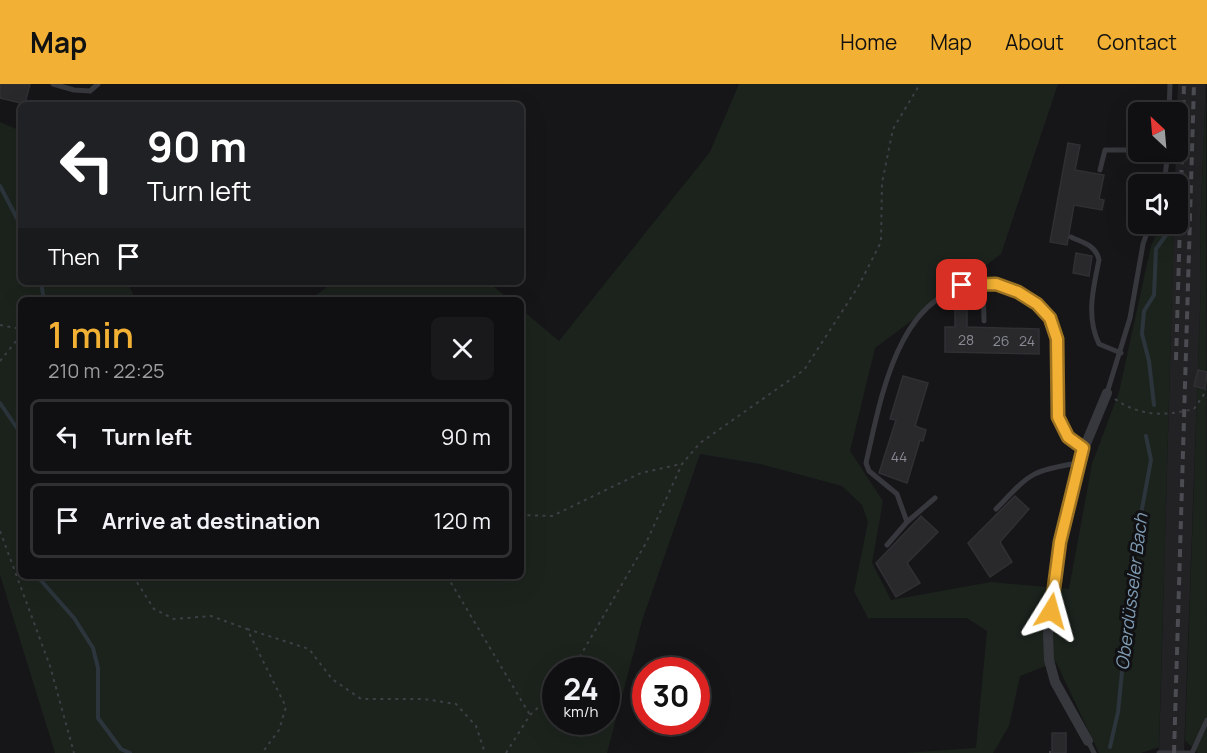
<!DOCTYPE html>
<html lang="en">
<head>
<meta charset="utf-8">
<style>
	:root { --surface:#101012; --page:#19191b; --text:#f1f3f6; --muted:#9c9d9f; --line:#303032; --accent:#f2b134 }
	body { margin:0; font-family:Manrope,sans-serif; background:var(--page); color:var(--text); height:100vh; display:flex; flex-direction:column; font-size:22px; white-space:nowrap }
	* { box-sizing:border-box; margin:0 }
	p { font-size:20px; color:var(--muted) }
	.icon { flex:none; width:33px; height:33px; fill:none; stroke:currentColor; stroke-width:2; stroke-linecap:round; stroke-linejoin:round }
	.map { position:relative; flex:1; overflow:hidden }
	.sheet { position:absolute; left:18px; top:213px; width:506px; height:282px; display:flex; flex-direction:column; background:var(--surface); border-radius:9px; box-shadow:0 6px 24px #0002,0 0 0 2px var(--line) }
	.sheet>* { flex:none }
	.guide { position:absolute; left:18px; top:18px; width:506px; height:183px; border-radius:9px; box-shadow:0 6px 24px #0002,0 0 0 2px var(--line); background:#202124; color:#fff; overflow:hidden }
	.needle { width:39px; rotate:334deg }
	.tools { position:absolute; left:1128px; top:18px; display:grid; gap:12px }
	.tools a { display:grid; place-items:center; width:60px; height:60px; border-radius:9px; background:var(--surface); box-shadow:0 6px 24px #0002,0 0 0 2px var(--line); font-size:30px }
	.speed { position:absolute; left:542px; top:573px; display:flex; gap:12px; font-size:30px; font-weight:700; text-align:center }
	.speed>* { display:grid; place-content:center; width:78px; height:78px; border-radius:50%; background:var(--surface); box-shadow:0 6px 24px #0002,0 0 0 2px var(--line); line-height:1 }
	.speed small { font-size:15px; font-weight:400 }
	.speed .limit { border:9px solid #d22; background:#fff; color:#111 }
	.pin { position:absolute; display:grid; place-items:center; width:51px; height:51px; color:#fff; margin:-26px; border-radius:12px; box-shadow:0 3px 9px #0006 }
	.me { position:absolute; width:66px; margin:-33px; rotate:8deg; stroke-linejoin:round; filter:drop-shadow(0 0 4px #0008) }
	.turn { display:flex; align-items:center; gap:21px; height:126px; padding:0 30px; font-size:27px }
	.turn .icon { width:78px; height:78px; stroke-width:2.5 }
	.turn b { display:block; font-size:42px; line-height:51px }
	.then { display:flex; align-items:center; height:57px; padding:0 30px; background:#0003; gap:12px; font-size:22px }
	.round { display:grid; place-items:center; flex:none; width:63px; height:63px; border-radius:9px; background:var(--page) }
	.head { display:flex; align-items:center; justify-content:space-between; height:102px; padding:0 30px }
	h1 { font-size:36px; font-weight:600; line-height:45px; color:var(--accent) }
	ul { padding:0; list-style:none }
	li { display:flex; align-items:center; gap:18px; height:75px; margin:0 12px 9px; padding:0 18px; border:3px solid var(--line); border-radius:9px }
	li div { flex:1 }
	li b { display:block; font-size:22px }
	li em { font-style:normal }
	header { display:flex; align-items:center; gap:36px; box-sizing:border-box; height:84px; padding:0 30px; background:var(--accent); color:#111 }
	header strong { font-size:28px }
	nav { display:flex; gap:33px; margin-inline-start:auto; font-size:21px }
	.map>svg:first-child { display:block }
	.built { fill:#222225 }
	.green { fill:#1c231d; fill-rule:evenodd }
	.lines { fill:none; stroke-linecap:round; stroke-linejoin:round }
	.stream { stroke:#2c353c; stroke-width:4 }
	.building { fill:#29292c; stroke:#303034; stroke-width:1.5 }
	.path { stroke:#3d3f44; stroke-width:2; stroke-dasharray:3 4.5; stroke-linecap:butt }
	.lane { stroke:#37383d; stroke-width:5 }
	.street { stroke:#37383d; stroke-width:10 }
	.rail { stroke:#4a4c52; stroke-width:4; stroke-dasharray:8 6; stroke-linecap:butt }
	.route-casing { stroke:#9d7322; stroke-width:15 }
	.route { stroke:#f2b134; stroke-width:10 }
	.labels { text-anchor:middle; stroke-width:6; stroke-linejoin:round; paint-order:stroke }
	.number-label { font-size:14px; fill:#888b94 }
	.water-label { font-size:18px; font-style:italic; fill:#7f9bb3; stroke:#111113 }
</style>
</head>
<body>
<header>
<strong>Map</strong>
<nav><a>Home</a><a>Map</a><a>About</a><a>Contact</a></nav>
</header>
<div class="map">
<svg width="1207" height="669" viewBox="0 0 1207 669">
	<rect width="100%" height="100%" fill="#161618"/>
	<polygon class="built" points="1178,0 1206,0 1200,147 1201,200 1184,669 1159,669 1174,140 1178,140 1178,100 1175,100"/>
	<g class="green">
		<path d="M739 0H1058L1001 170 875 264 850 367 883 417 872 479 891 516 991 498 1069 505 1092 380 1119 308 1151 162 1161 140H1174L1159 663 1141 669H1099L1056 578 1020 592 1009 642 993 669H904L976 664 987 547 967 534H868L854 507 868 438 862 421 842 402 760 380 700 370 642 537 607 669H55L0 491V38L21 47V198H127L136 216H21V492H520L521 225 559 257 710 68ZM555 586H606V638H555Z"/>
		<polygon points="1206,0 1207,669 1198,669 1185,656 1201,200 1200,147"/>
		<polygon points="334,198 488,198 510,216 309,216"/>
	</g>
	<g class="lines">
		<g class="stream">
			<polyline points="0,102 21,142"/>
			<polyline points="41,198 44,216"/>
			<polyline points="0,319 21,350"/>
			<polyline points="1154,321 1149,277 1142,250 1144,227 1154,211 1156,165 1171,144"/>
			<polyline points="37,492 74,534 93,564 98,584 98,634 121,665 130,669"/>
			<polyline points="1110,663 1118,628 1134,468 1151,376 1146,352"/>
		</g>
	</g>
	<g class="building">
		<polygon points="0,0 30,0 25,20 0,14"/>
		<polygon points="1068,59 1080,61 1075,86 1104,91 1099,115 1104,116 1102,126 1074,121 1067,161 1050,158"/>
		<polygon points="1076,169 1092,172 1089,192 1073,189"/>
		<polygon points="955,222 967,223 967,243 1039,245 1039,270 945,268 945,243 955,243"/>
		<polygon points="1198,286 1207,288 1205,305 1194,302"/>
		<polygon points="903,292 928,299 915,342 926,346 923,357 920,356 907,399 879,389 896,336 890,335"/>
		<polygon points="1015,412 1029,425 1000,458 1012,478 990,493 968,459"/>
		<polygon points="921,432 938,448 907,479 920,499 896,513 876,479"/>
		<rect x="1052" y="649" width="14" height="20"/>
	</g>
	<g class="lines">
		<g class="path">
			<polyline points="0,241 21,245"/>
			<polyline points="0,277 21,251"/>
			<path d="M1115 315C1141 333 1164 332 1194 325L1207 306"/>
			<polyline points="520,431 552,432 641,389 681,380"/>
			<polyline points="0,447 50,582 74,669"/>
			<polyline points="133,492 154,525 174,535 211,532 247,545 286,623 279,646 262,669"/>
			<polyline points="447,492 530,631"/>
			<polyline points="247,545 309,565 332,595 361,615 424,615 456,620 476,642 485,669"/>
			<polyline points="572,586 646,459 682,380 700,359 804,286 858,203 881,158 882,99 893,45 920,0"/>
			<polyline points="506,669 530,631 555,608"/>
			<polyline points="1050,669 1050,667"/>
		</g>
		<g class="lane">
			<polyline points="53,0 74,6 90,7 98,0"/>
			<polyline points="1169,28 1170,0"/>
			<polyline points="1100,86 1105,66 1138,66"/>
			<polyline points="1164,100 1168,68"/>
			<path d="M1071 153C1083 159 1096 161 1099 176 1093 205 1086 233 1099 260L1121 269"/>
			<path d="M984 237 983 200C1001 200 1015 207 1030 216 1066 239 1057 282 1058 318 1058 327 1057 337 1062 345 1067 354 1075 358 1083 364"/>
			<polyline points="1107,309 1130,234 1143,160 1150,140"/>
			<path d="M996 425C1030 390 1029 387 1078 379"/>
			<path d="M907 438 897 410 869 387 866 379C881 314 898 203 983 200"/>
			<polyline points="887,461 907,438 935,414"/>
			<polyline points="1088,657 1094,669"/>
			<polyline points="1159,669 1191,669"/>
			<polyline points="1192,669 1207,636"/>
		</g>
		<polyline class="street" points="1088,657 1055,598 1049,576 1048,550 1061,458 1078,379 1107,309"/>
		<g class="rail">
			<polyline points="1176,276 1184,0"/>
			<polyline points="1174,669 1194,0"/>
		</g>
	</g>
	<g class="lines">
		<g class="route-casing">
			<polyline id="route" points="962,201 996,200 1018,208 1037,220 1050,234 1057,255 1058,333 1068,353 1083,364 1060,458 1051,527"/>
		</g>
		<use href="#route" class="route"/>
	</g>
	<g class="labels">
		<g class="number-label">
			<text x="966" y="261">28</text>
			<text x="1001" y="262">26</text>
			<text x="1027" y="262">24</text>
			<text x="899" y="378">44</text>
		</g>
		<g class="water-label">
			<text transform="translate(1132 508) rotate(-83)" y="6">Oberdüsseler Bach</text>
		</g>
	</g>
</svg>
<div class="tools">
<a><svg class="needle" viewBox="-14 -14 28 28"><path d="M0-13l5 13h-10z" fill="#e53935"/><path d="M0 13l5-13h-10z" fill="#9c9d9f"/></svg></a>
<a><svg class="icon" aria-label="sound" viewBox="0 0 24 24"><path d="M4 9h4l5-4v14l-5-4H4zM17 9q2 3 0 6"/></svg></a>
</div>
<div class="speed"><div>24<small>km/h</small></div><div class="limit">30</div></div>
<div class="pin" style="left:962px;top:201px;background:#d93025"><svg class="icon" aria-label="arrive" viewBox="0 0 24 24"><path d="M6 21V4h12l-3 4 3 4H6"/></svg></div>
<svg class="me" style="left:1051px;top:527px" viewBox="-20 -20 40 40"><path d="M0-17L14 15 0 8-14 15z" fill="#f2b134" stroke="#fff" stroke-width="4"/></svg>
<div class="guide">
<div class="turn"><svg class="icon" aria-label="left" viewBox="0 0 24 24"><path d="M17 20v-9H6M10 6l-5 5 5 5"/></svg><div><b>90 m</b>Turn left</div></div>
<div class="then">Then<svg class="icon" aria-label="arrive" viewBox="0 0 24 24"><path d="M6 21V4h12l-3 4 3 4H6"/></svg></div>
</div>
<section class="sheet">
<div class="head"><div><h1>1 min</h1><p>210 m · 22:25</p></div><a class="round"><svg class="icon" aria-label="close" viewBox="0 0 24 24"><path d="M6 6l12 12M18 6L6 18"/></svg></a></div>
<ul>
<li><svg class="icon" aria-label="left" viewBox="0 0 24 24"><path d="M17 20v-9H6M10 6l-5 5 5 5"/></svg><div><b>Turn left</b></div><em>90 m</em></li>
<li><svg class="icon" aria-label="arrive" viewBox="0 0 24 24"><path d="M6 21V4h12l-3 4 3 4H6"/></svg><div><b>Arrive at destination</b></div><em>120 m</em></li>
</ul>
</section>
</div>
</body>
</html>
